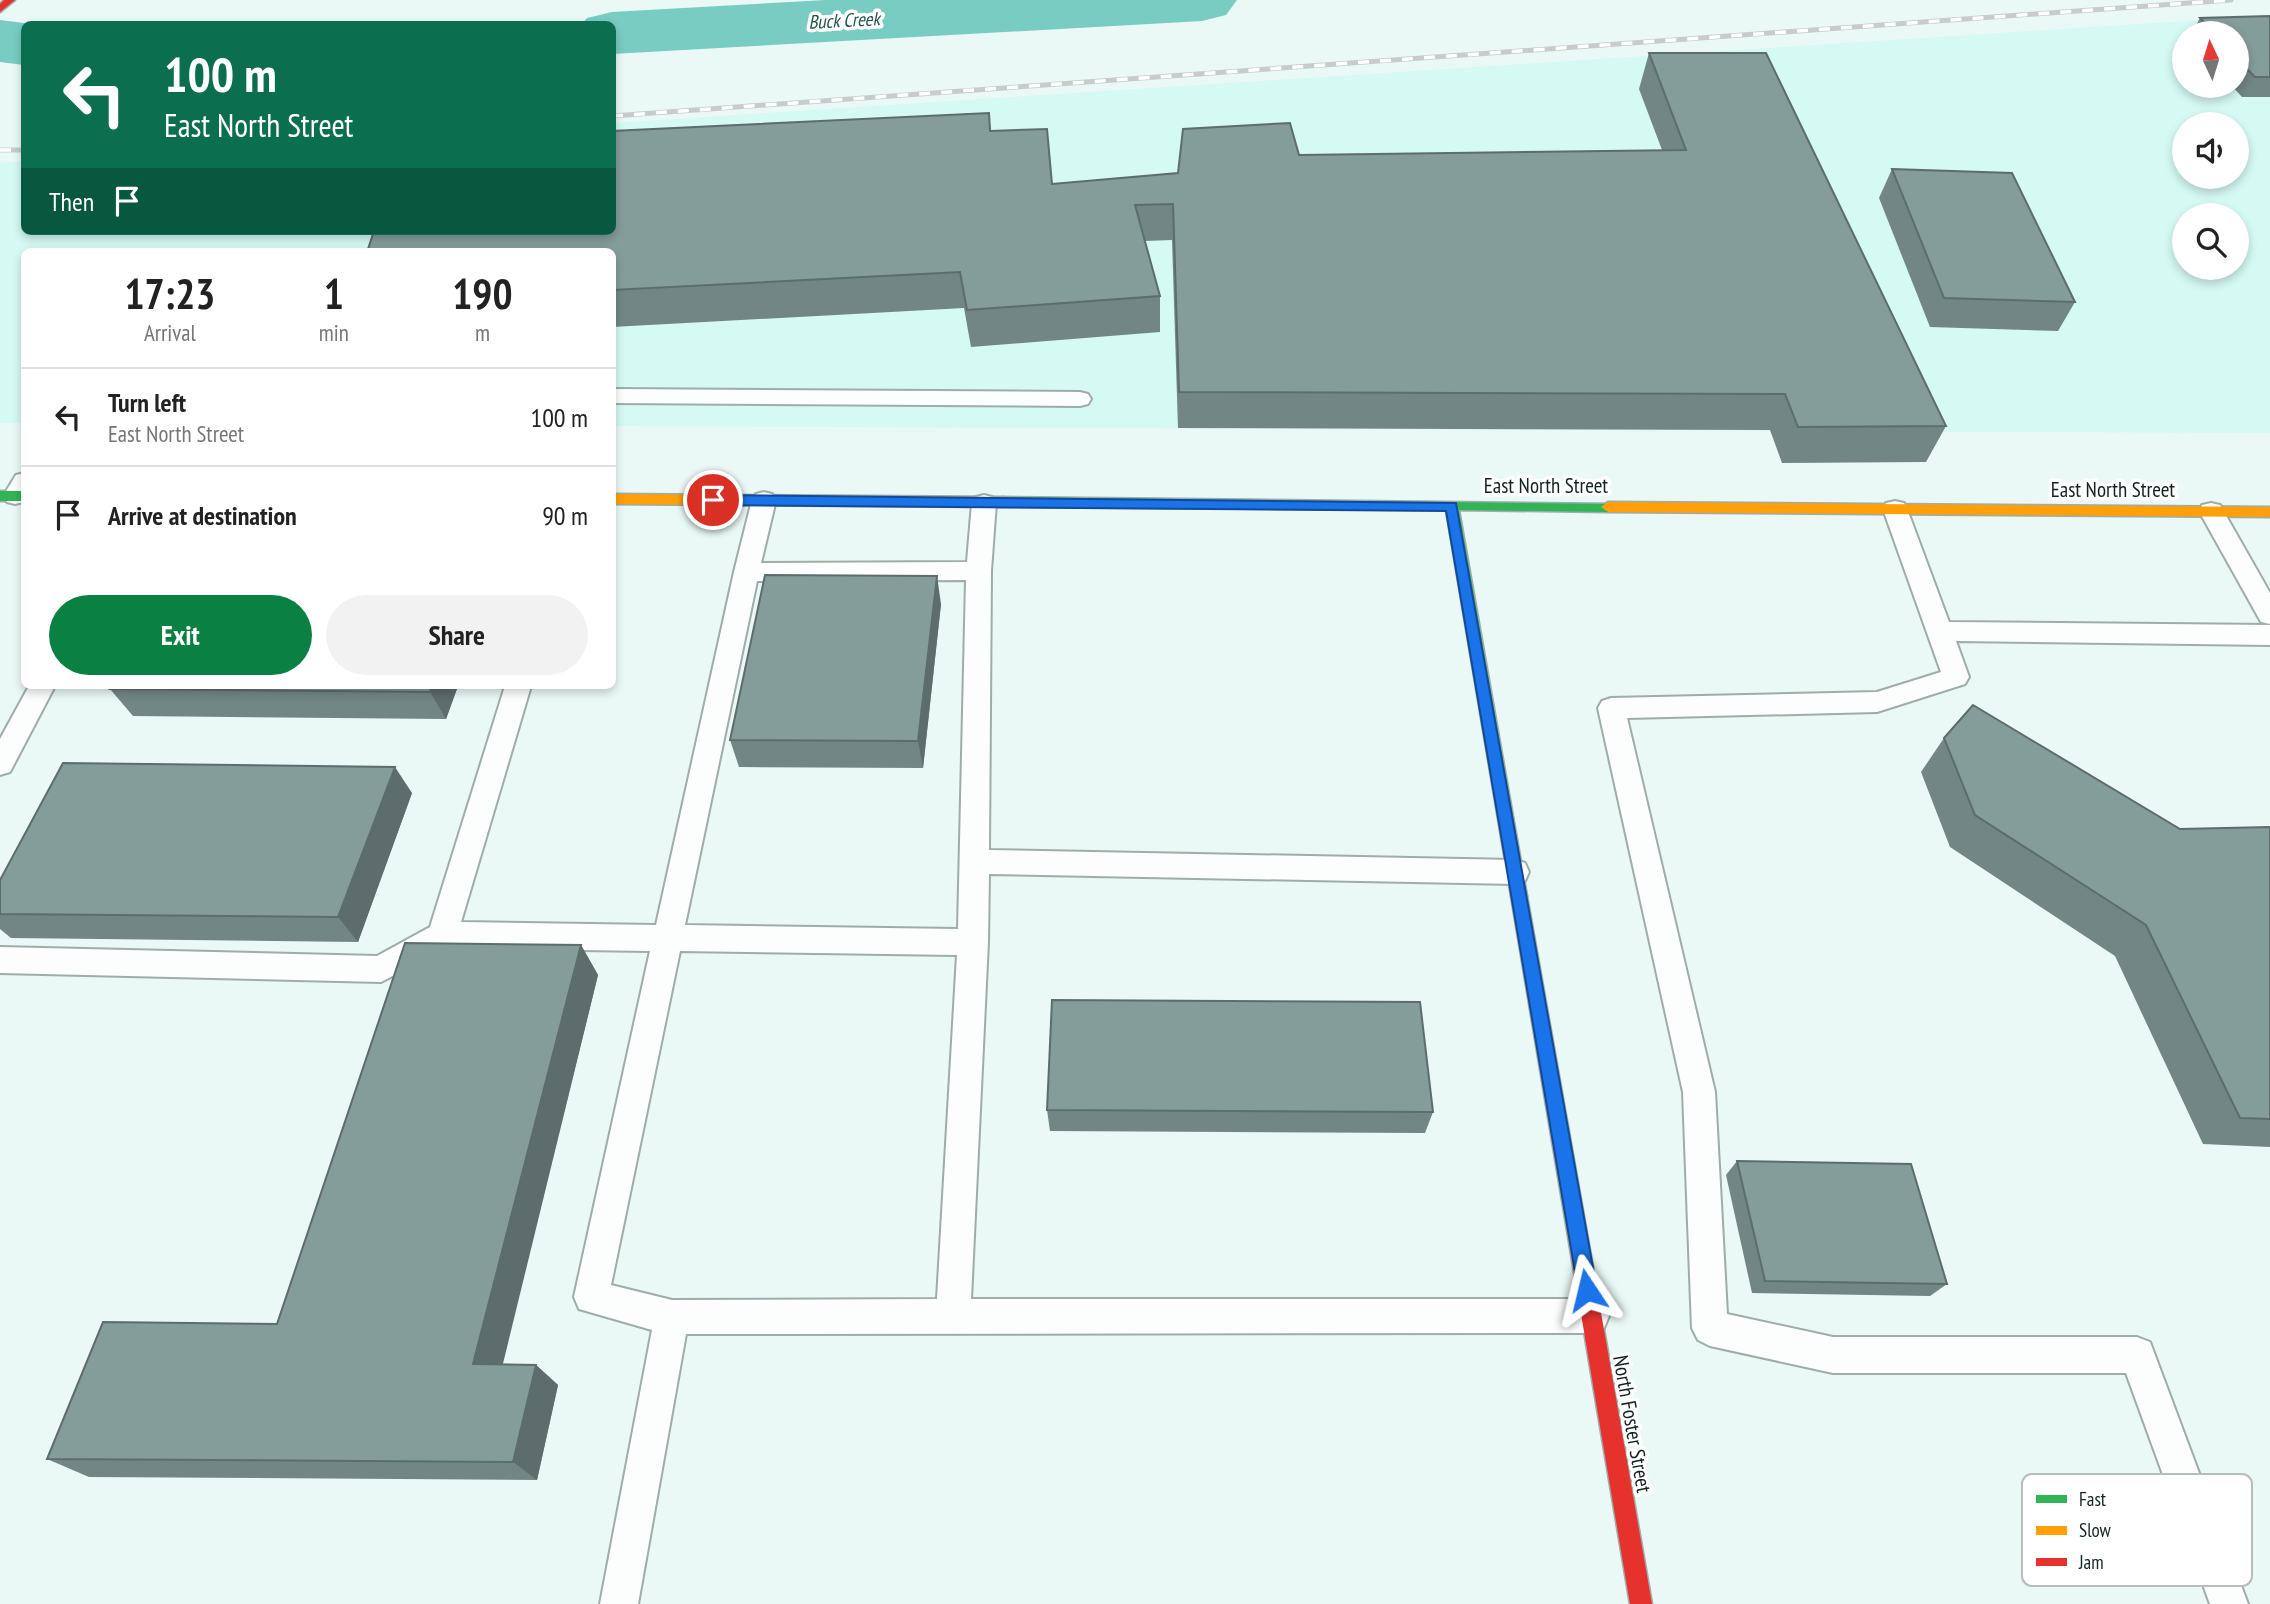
<!DOCTYPE html>
<html lang="en">
<head>
<meta charset="utf-8">
<style>
	:root { --surface:#fff; --page:#f2f2f2; --text:#222; --muted:#767676; --line:#e0e0e0; --accent:#0b8043 }
	body { margin:0; font-family:"PT Sans Narrow",sans-serif; background:var(--page); color:var(--text); height:100vh; display:flex; flex-direction:column; font-size:26px; white-space:nowrap }
	* { box-sizing:border-box; margin:0 }
	p { font-size:23px; color:var(--muted) }
	.icon { flex:none; width:38px; height:38px; fill:none; stroke:currentColor; stroke-width:2; stroke-linecap:round; stroke-linejoin:round }
	.map { position:relative; flex:1; overflow:hidden }
	.panel { position:absolute; left:21px; top:248px; width:595px; height:441px; display:flex; flex-direction:column; background:var(--surface); border-radius:10px; box-shadow:0 4px 10px #0003 }
	.panel>* { flex:none }
	.banner { position:absolute; left:21px; top:21px; width:595px; height:214px; border-radius:10px; box-shadow:0 4px 10px #0003; background:#0b6e4f; color:#fff; overflow:hidden }
	.needle { width:46px; rotate:356deg }
	.controls { position:absolute; left:2172px; top:21px; display:grid; gap:14px }
	.controls a { display:grid; place-items:center; width:77px; height:77px; border-radius:50%; background:var(--surface); box-shadow:0 4px 10px #0003; font-size:35px }
	.pin { position:absolute; display:grid; place-items:center; width:60px; height:60px; color:#fff; margin:-30px; border:4px solid #fff; border-radius:50%; box-shadow:0 2px 7px #0007 }
	.me { position:absolute; width:77px; margin:-38px; rotate:350deg; stroke-linejoin:round; filter:drop-shadow(0 0 5px #0008) }
	.turn { display:flex; align-items:center; gap:24px; height:147px; padding:0 28px; font-size:32px }
	.turn .icon { width:91px; height:91px; stroke-width:2.5 }
	.turn b { display:block; font-size:49px; line-height:60px }
	.then { display:flex; align-items:center; height:66px; padding:0 28px; background:#0003; gap:14px; font-size:26px }
	.eta { display:flex; justify-content:space-evenly; align-items:center; height:119px; text-align:center }
	.eta b { font-size:42px; font-weight:600; line-height:49px }
	.action { display:flex; gap:14px; margin-top:auto; padding:14px 28px }
	.action a { flex:1; height:80px; border-radius:42px; background:var(--accent); color:#fff; font-size:28px; font-weight:600; line-height:80px; text-align:center }
	.action a+a { background:var(--page); color:var(--text) }
	ul { padding:0; list-style:none }
	li { display:flex; align-items:center; gap:21px; height:98px; padding:0 28px; border-top:2px solid var(--line) }
	li div { flex:1 }
	li b { display:block; font-size:26px }
	li em { font-style:normal }
	.map>svg:first-child { display:block }
	.built { fill:#d5f9f3; fill-rule:evenodd }
	.lines { fill:none; stroke-linecap:round; stroke-linejoin:round }
	.river { fill:#79ccc2; fill-rule:evenodd }
	.lane-casing { stroke:#9eacaa; stroke-width:4 }
	.fast-casing { stroke:#9eacaa; stroke-width:3 }
	.slow-casing { stroke:#9eacaa; stroke-width:3 }
	.jam-casing { stroke:#9eacaa; stroke-width:3 }
	.lane { fill:#fcfefe; fill-rule:evenodd }
	.fast { fill:#30b455; fill-rule:evenodd }
	.slow { fill:#ff9f0a; fill-rule:evenodd }
	.jam { fill:#e5322d; fill-rule:evenodd }
	.rail-casing { stroke:#c6cbcb; stroke-width:5 }
	.rail { stroke:#fff; stroke-width:3.5; stroke-dasharray:11; stroke-linecap:butt }
	.wall { fill:#728684 }
	.shaded-wall { fill:#5c6d6c }
	.building { fill:#849c9a; stroke:#5c6d6c; stroke-width:2 }
	.route { fill:#1a73e8; stroke:#114b97; stroke-width:2 }
	.labels { text-anchor:middle; stroke-width:7; stroke-linejoin:round; paint-order:stroke }
	.far-water-label { font-size:19px; font-style:italic; fill:#24554e; stroke:#fff }
	.street-label { font-size:21px; fill:#112220; stroke:#fff }
	.key { fill:#fff; stroke:#b8bdbc; stroke-width:2 }
	.key-label { font-size:19px; fill:#112220 }
</style>
</head>
<body>
<div class="map">
<svg width="2270" height="1604" viewBox="0 0 2270 1604">
	<rect width="100%" height="100%" fill="#eaf8f6"/>
	<path class="built" d="M2247 17 2270 47V433L613 426 612 252H24V423H0V163L24 161V231H612L613 123ZM2184 33H2236V86H2184ZM2184 124H2236V177H2184ZM2184 215H2236V268H2184Z"/>
	<g class="lines">
		<g class="river">
			<polygon points="826,0 1237,0 1226,15 1202,21 612,54 612,24 582,24 587,18 612,12"/>
			<polygon points="0,20 32,24 24,24 24,65 0,62"/>
		</g>
		<g class="lane-casing">
			<g id="lane">
				<polygon points="612,389 1080,392 1088,394 1091,399 1088,404 1080,406 612,403"/>
				<polygon points="24,473 23,502 15,504 7,502 3,496 16,475"/>
				<path d="M764 492 772 494 776 500 761 563 967 562 972 503 976 497 984 495 992 497 996 503 991 571 989 850 1515 860 1525 863 1529 872 1525 881 1515 884 989 874 988 942 971 1299H1592L1604 1304 1609 1316 1604 1328 1592 1333 686 1334 638 1604H600L652 1330 579 1309 574 1297 650 951 446 948 381 982 0 973V947L377 956 430 927 505 686H531L461 922 656 925 734 572 752 500 756 494ZM966 580 958 929 685 925 757 581ZM680 951 957 955 937 1299 672 1300 611 1285Z"/>
				<polygon points="1895,501 1904,503 1907,509 1949,622 2270,625 2270,645 1956,641 1969,677 1965,684 1877,712 1627,718 1715,1092 1727,1314 1833,1337 2137,1337 2150,1342 2248,1604 2210,1604 2126,1373 1833,1373 1710,1346 1698,1340 1692,1328 1683,1092 1598,708 1602,701 1611,698 1877,692 1941,672 1883,509 1886,503"/>
				<polygon points="2211,503 2220,505 2270,593 2270,624 2261,622 2199,511 2202,505"/>
				<polygon points="29,686 55,686 10,772 0,775 0,739"/>
			</g>
		</g>
		<g class="fast-casing">
			<g id="fast">
				<rect x="0" y="491" width="24" height="10"/>
				<polygon points="1003,497 1613,504 1615,507 1608,512 1459,510 1527,896 1525,901 1519,903 1513,901 1511,896 1446,510 1003,507 996,502"/>
			</g>
		</g>
		<g class="slow-casing">
			<g id="slow">
				<polygon points="612,494 1003,497 1010,502 1003,507 612,504"/>
				<polygon points="1608,502 2270,507 2270,517 1608,512 1601,507"/>
				<polygon points="1519,889 1525,891 1527,896 1596,1284 1593,1291 1586,1294 1579,1291 1576,1284 1511,896 1513,891"/>
			</g>
		</g>
		<g class="jam-casing">
			<g id="jam">
				<polygon points="4,0 15,0 0,12 0,4"/>
				<polygon points="1586,1274 1593,1277 1596,1284 1652,1604 1630,1604 1576,1284 1579,1277"/>
			</g>
		</g>
		<use href="#lane" class="lane"/>
		<use href="#fast" class="fast"/>
		<use href="#slow" class="slow"/>
		<use href="#jam" class="jam"/>
		<g class="rail-casing">
			<g id="rail">
				<polyline points="612,116 2231,0"/>
				<polyline points="0,150 24,150"/>
			</g>
		</g>
		<use href="#rail" class="rail"/>
	</g>
	<g class="wall">
		<polygon points="2270,16 2270,97 2242,97 2232,86 2236,86 2236,33 2192,33 2200,18"/>
		<polygon points="1649,53 1946,426 1926,462 1782,463 1770,430 1178,428 1172,240 1145,241 1160,296 1160,332 971,347 964,308 612,327 612,252 989,113 991,131 1052,184 1178,173 1299,155 1662,150 1639,89"/>
		<polygon points="1892,169 2075,302 2058,331 1930,327 1879,198"/>
		<polygon points="941,604 923,768 739,767 730,740"/>
		<polygon points="458,686 446,719 133,716 110,689"/>
		<polygon points="1944,738 2180,829 2270,827 2270,1147 2203,1144 2115,956 1950,847 1921,772"/>
		<polygon points="412,793 358,942 11,938 0,929 0,880"/>
		<polygon points="581,945 598,975 502,1364 536,1365 558,1385 537,1480 89,1477 47,1459 277,1324"/>
		<polygon points="1047,1110 1433,1112 1425,1133 1050,1131"/>
		<polygon points="1737,1161 1947,1284 1930,1296 1752,1293 1726,1175"/>
	</g>
	<g class="shaded-wall">
		<polygon points="937,576 941,604 923,768 918,741"/>
		<polygon points="432,686 458,686 446,719 430,692"/>
		<polygon points="395,767 412,793 358,942 338,917"/>
		<polygon points="581,945 598,975 498,1384 473,1364"/>
		<polygon points="536,1365 558,1385 537,1480 513,1462"/>
	</g>
	<g class="building">
		<polygon points="2270,16 2270,77 2255,77 2236,58 2236,33 2214,33 2200,18"/>
		<polygon points="1649,53 1766,53 1946,426 1798,427 1785,394 1179,392 1173,204 1135,205 1160,296 967,310 960,272 612,290 612,252 367,252 374,231 612,231 612,131 989,113 990,131 1047,129 1052,184 1178,173 1183,129 1290,123 1299,155 1686,150"/>
		<polygon points="1892,169 2012,173 2075,302 1944,298"/>
		<polygon points="765,575 937,576 918,741 730,740"/>
		<polygon points="112,686 432,686 430,692 110,689"/>
		<polygon points="1973,705 2180,829 2270,827 2270,1119 2240,1118 2146,925 1975,815 1944,738"/>
		<polygon points="63,763 395,767 338,917 0,914 0,880"/>
		<polygon points="405,943 581,945 473,1364 536,1365 513,1462 47,1459 103,1322 277,1324"/>
		<polygon points="1052,1000 1420,1002 1433,1112 1047,1110"/>
		<polygon points="1737,1161 1911,1164 1947,1284 1765,1281"/>
	</g>
	<polygon class="route" points="713,495 1456,503 1597,1290 1594,1297 1587,1300 1580,1297 1578,1290 1446,511 713,505 707,500"/>
	<g class="labels">
		<g class="far-water-label">
			<text transform="translate(844 20) rotate(-3)" y="7">Buck Creek</text>
		</g>
		<g class="street-label">
			<text x="1546" y="493">East North Street</text>
			<text x="2113" y="497">East North Street</text>
			<text transform="translate(1632 1424) rotate(80)" y="7">North Foster Street</text>
		</g>
	</g>
	<rect x="2022" y="1474" width="230" height="112" rx="10" class="key"/>
	<rect x="2036" y="1495" width="31" height="8" fill="#30b455"/>
	<rect x="2036" y="1526" width="31" height="9" fill="#ff9f0a"/>
	<rect x="2036" y="1558" width="31" height="8" fill="#e5322d"/>
	<g class="key-label">
		<text x="2079" y="1506">Fast</text>
		<text x="2079" y="1537">Slow</text>
		<text x="2079" y="1569">Jam</text>
	</g>
</svg>
<div class="controls">
<a><svg class="needle" viewBox="-14 -14 28 28"><path d="M0-13l5 13h-10z" fill="#e53935"/><path d="M0 13l5-13h-10z" fill="#767676"/></svg></a>
<a><svg class="icon" aria-label="sound" viewBox="0 0 24 24"><path d="M4 9h4l5-4v14l-5-4H4zM17 9q2 3 0 6"/></svg></a>
<a><svg class="icon" aria-label="search" viewBox="0 0 24 24"><circle cx="10" cy="10" r="6"/><path d="M15 15l6 6"/></svg></a>
</div>
<div class="pin" style="left:713px;top:500px;background:#d93025"><svg class="icon" aria-label="arrive" viewBox="0 0 24 24"><path d="M6 21V4h12l-3 4 3 4H6"/></svg></div>
<svg class="me" style="left:1587px;top:1290px" viewBox="-20 -20 40 40"><path d="M0-17L14 15 0 8-14 15z" fill="#1a73e8" stroke="#fff" stroke-width="4"/></svg>
<div class="banner">
<div class="turn"><svg class="icon" aria-label="left" viewBox="0 0 24 24"><path d="M17 20v-9H6M10 6l-5 5 5 5"/></svg><div><b>100 m</b>East North Street</div></div>
<div class="then">Then<svg class="icon" aria-label="arrive" viewBox="0 0 24 24"><path d="M6 21V4h12l-3 4 3 4H6"/></svg></div>
</div>
<section class="panel">
<div class="eta">
<div><b>17:23</b><p>Arrival</p></div>
<div><b>1</b><p>min</p></div>
<div><b>190</b><p>m</p></div>
</div>
<ul>
<li><svg class="icon" aria-label="left" viewBox="0 0 24 24"><path d="M17 20v-9H6M10 6l-5 5 5 5"/></svg><div><b>Turn left</b><p>East North Street</p></div><em>100 m</em></li>
<li><svg class="icon" aria-label="arrive" viewBox="0 0 24 24"><path d="M6 21V4h12l-3 4 3 4H6"/></svg><div><b>Arrive at destination</b></div><em>90 m</em></li>
</ul>
<div class="action"><a>Exit</a><a>Share</a></div>
</section>
</div>
</body>
</html>
